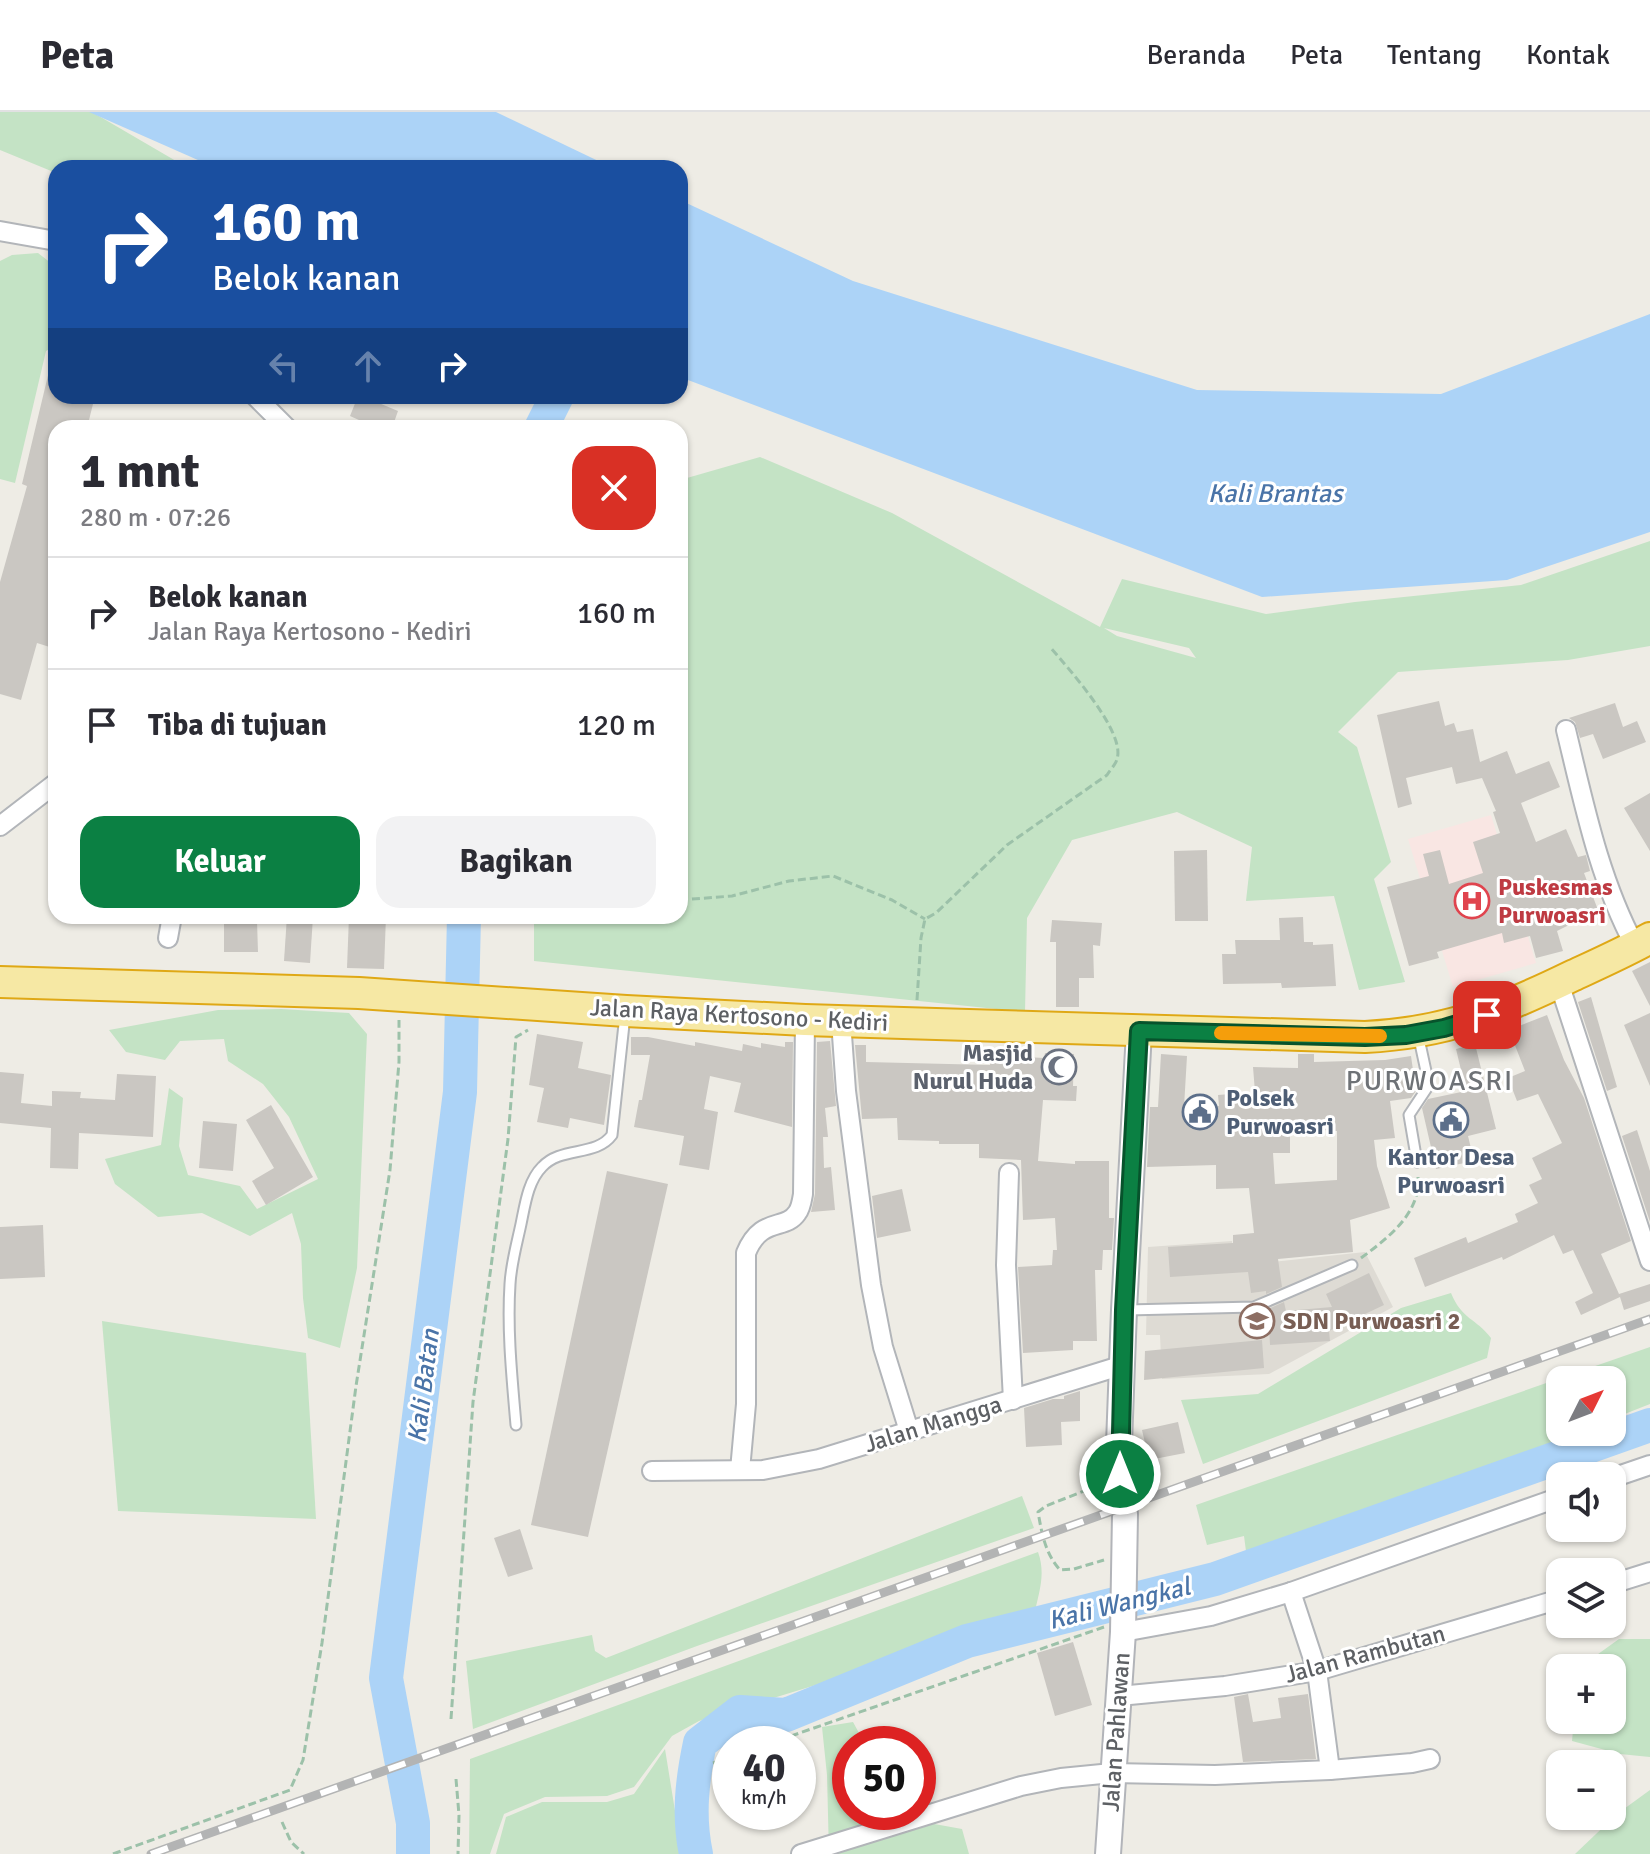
<!DOCTYPE html>
<html lang="id">
<head>
<meta charset="utf-8">
<style>
	:root { --surface:#fff; --page:#f2f2f3; --text:#2b2b33; --muted:#7c7c81; --line:#e1e1e2; --accent:#0b8043 }
	body { margin:0; font-family:Signika,sans-serif; background:var(--page); color:var(--text); height:100vh; display:flex; flex-direction:column; font-size:30px; white-space:nowrap }
	* { box-sizing:border-box; margin:0 }
	p { font-size:26px; color:var(--muted) }
	.icon { flex:none; width:44px; height:44px; fill:none; stroke:currentColor; stroke-width:2; stroke-linecap:round; stroke-linejoin:round }
	.map { position:relative; flex:1; overflow:hidden }
	.side { position:absolute; left:48px; top:308px; width:640px; height:504px; display:flex; flex-direction:column; background:var(--surface); border-radius:24px; box-shadow:0 2px 6px #0004 }
	.side>* { flex:none }
	.top-card { position:absolute; left:48px; top:48px; width:640px; height:244px; border-radius:24px; box-shadow:0 2px 6px #0004; background:#1a4fa0; color:#fff; overflow:hidden }
	.needle { width:52px; rotate:48deg }
	.buttons { position:absolute; left:1546px; top:1254px; display:grid; gap:16px }
	.buttons a { display:grid; place-items:center; width:80px; height:80px; border-radius:16px; background:var(--surface); box-shadow:0 2px 6px #0004; font-size:40px }
	.speed { position:absolute; left:712px; top:1614px; display:flex; gap:16px; font-size:40px; font-weight:700; text-align:center }
	.speed>* { display:grid; place-content:center; width:104px; height:104px; border-radius:50%; background:var(--surface); box-shadow:0 2px 6px #0004; line-height:1 }
	.speed small { font-size:20px; font-weight:400 }
	.speed .limit { border:12px solid #d22; background:#fff; color:#111 }
	.pin { position:absolute; display:grid; place-items:center; width:68px; height:68px; color:#fff; margin:-34px; border-radius:16px; box-shadow:0 4px 12px #0006 }
	.me { position:absolute; width:88px; margin:-44px; rotate:0deg; stroke-linejoin:round; filter:drop-shadow(0 0 6px #0008) }
	.turn { display:flex; align-items:center; gap:28px; height:168px; padding:0 32px; font-size:36px }
	.turn .icon { width:104px; height:104px; stroke-width:2.5 }
	.turn b { display:block; font-size:56px; line-height:68px }
	.lanes { display:flex; align-items:center; height:76px; padding:0 32px; background:#0003; justify-content:center; gap:40px; direction:ltr }
	.lanes .off { opacity:.35 }
	.round { display:grid; place-items:center; flex:none; width:84px; height:84px; border-radius:24px; background:var(--page) }
	.overview { display:flex; align-items:center; justify-content:space-between; height:136px; padding:0 32px }
	h1 { font-size:48px; font-weight:700; line-height:60px }
	.button { display:flex; gap:16px; margin-top:auto; padding:16px 32px }
	.button a { flex:1; height:92px; border-radius:24px; background:var(--accent); color:#fff; font-size:32px; font-weight:700; line-height:92px; text-align:center }
	.button a+a { background:var(--page); color:var(--text) }
	ul { padding:0; list-style:none }
	li { display:flex; align-items:center; gap:24px; height:112px; padding:0 32px; border-top:2px solid var(--line) }
	li div { flex:1 }
	li b { display:block; font-size:30px }
	li em { font-style:normal }
	header { display:flex; align-items:center; gap:48px; box-sizing:border-box; height:112px; padding:0 40px; background:var(--surface); border-bottom:2px solid var(--line) }
	header strong { font-size:38px }
	nav { display:flex; gap:44px; margin-inline-start:auto; font-size:28px }
	.map>svg:first-child { display:block }
	.education { fill:#dedbd4 }
	.medical { fill:#f9e6e3 }
	.green { fill:#c4e3c5; fill-rule:evenodd }
	.water { fill:#acd3f7 }
	.lines { fill:none; stroke-linecap:round; stroke-linejoin:round }
	.river { stroke:#acd3f7; stroke-width:34 }
	.building { fill:#cac7c2; fill-rule:evenodd }
	.service-casing { stroke:#b2b5b9; stroke-width:13 }
	.minor-casing { stroke:#b2b5b9; stroke-width:22 }
	.secondary-casing { stroke:#b2b4b9; stroke-width:28 }
	.trunk-casing { stroke:#dfa815; stroke-width:34 }
	.path { stroke:#9cc1a9; stroke-width:3; stroke-dasharray:8 4; stroke-linecap:butt }
	.service { stroke:#fff; stroke-width:9 }
	.minor { stroke:#fff; stroke-width:18 }
	.secondary { stroke:#fff; stroke-width:24 }
	.trunk { stroke:#f6e8a4; stroke-width:30 }
	.rail-casing { stroke:#b3b4b4; stroke-width:9 }
	.rail { stroke:#fff; stroke-width:6; stroke-dasharray:18; stroke-linecap:butt }
	.route-casing { stroke:#07532c; stroke-width:20 }
	.route { stroke:#0b8043; stroke-width:14 }
	.slow { stroke:#f59e0b; stroke-width:14 }
	.labels { text-anchor:middle; stroke-width:6; stroke-linejoin:round; paint-order:stroke }
	.health-label { font-size:24px; font-weight:bold; fill:#be3a42; stroke:#fff; text-anchor:start }
	.street-label { font-size:24px; fill:#5d6064; stroke:#fff }
	.worship-label { font-size:24px; font-weight:bold; fill:#5b616d; stroke:#fff; text-anchor:end }
	.service-label { font-size:24px; font-weight:bold; fill:#4e5e75; stroke:#fff; text-anchor:start }
	.education-label { font-size:24px; font-weight:bold; fill:#785e54; stroke:#fff; text-anchor:start }
	.water-label { font-size:26px; font-style:italic; fill:#4a74a8; stroke:#fff }
	.quarter-label { font-size:28px; letter-spacing:2px; fill:#6e7276; stroke:#fff }
</style>
</head>
<body>
<header>
<strong>Peta</strong>
<nav><a>Beranda</a><a>Peta</a><a>Tentang</a><a>Kontak</a></nav>
</header>
<div class="map">
<svg width="1650" height="1742" viewBox="0 0 1650 1742">
	<rect width="100%" height="100%" fill="#eeece5"/>
	<polygon class="education" points="1232,1129 1234,1154 1365,1140 1393,1195 1269,1262 1162,1267 1160,1223 1146,1223 1148,1135"/>
	<polygon class="medical" points="1491,703 1536,851 1453,875 1408,727"/>
	<g class="green">
		<polygon points="0,0 92,0 188,56 56,56 56,61 0,38"/>
		<polygon points="38,141 56,155 56,233 46,239 15,371 0,367 0,149 12,143"/>
		<path d="M760 345 892 401 1100 515 1122 467 1266 502 1355 490 1521 473 1650 429V534L1568 548 1398 560 1338 620 1357 635 1391 750 1374 767 1405 870 1359 878 1334 784 1246 789 1252 735 1177 700 1072 728 1027 806 1025 900 534 849V804H680V368ZM1104 516 1189 536 1196 546 1117 524Z"/>
		<polygon points="281,897 349,901 367,922 357,1156 340,1236 308,1226 303,1186 301,1132 292,1101 250,1124 202,1101 158,1105 115,1072 105,1047 161,1033 169,976 183,986 179,1034 188,1063 240,1074 257,1097 318,1067 289,1005 263,972 228,949 224,927 180,929 165,948 126,940 109,918 218,898"/>
		<path d="M1451 1181C1462 1208 1476 1206 1491 1226L1487 1246 1203 1352 1181 1288 1258 1282 1401 1196Z"/>
		<polygon points="102,1209 306,1241 316,1407 118,1399"/>
		<polygon points="1650,1235 1650,1292 1612,1307 1612,1268 1560,1268 1560,1320 1578,1320 1247,1447 1244,1424 1207,1433 1196,1393"/>
		<polygon points="1022,1384 1034,1416 697,1534 473,1617 466,1549 592,1523 595,1539 606,1546"/>
		<path d="M1038 1440C1046 1462 1039 1480 1034 1503L881 1553 699 1609 672 1624 634 1675 607 1684 545 1685 504 1702 490 1742H469L470 1647Z"/>
		<polygon points="1619,1527 1650,1527 1650,1645 1620,1642 1572,1629 1574,1608 1612,1608 1612,1556 1590,1556 1594,1545"/>
		<polygon points="853,1610 865,1632 850,1632 850,1700 888,1700 890,1704 962,1717 969,1742 829,1742 827,1663 822,1615"/>
		<polygon points="665,1637 682,1742 496,1742 506,1705 542,1690 607,1690 634,1682"/>
		<polygon points="1650,1678 1650,1742 1575,1742 1617,1702"/>
	</g>
	<g class="water">
		<polygon points="89,0 496,0 613,56 216,56"/>
		<polygon points="680,88 853,169 1197,278 1441,282 1650,202 1650,420 1507,468 1262,485 680,265"/>
	</g>
	<g class="lines">
		<g class="river">
			<polyline points="541,316 557,284"/>
			<polyline points="413,1742 413,1711 386,1566 460,980 464,804"/>
			<path d="M696 1742C688 1704 692 1669 700 1631L740 1600 786 1603 967 1529 1215 1467 1650 1313"/>
		</g>
	</g>
	<g class="building">
		<polygon points="50,255 56,255 56,284 95,284 87,316 56,316 56,537 37,531 21,588 0,582 0,470 27,374 22,372"/>
		<polygon points="358,284 376,284 374,289 398,299 392,316 367,316 368,312 350,304"/>
		<polygon points="1439,589 1445,614 1454,611 1457,620 1473,617 1480,650 1507,639 1516,662 1549,649 1560,675 1521,691 1536,730 1566,717 1578,745 1586,743 1590,759 1584,761 1598,798 1572,808 1573,811 1557,819 1563,839 1536,846 1530,824 1504,831 1502,821 1437,840 1439,846 1409,854 1387,775 1429,764 1423,742 1440,738 1449,772 1483,761 1473,730 1500,721 1493,700 1496,699 1482,666 1456,672 1452,655 1406,666 1412,692 1398,696 1377,603"/>
		<polygon points="1615,591 1623,615 1637,609 1646,630 1603,647 1593,622 1580,626 1575,610 1569,606"/>
		<polygon points="1650,681 1650,739 1624,696"/>
		<polygon points="1207,738 1208,809 1175,809 1174,739"/>
		<polygon points="287,804 313,804 310,851 284,849"/>
		<polygon points="349,804 386,804 384,857 347,856"/>
		<polygon points="1303,805 1304,830 1313,830 1313,833 1333,832 1336,874 1282,876 1281,871 1223,872 1222,842 1236,842 1235,828 1280,828 1279,806"/>
		<polygon points="1052,808 1102,811 1100,834 1093,833 1094,866 1079,866 1079,895 1056,895 1056,830 1050,830"/>
		<polygon points="224,809 257,809 258,840 224,840"/>
		<polygon points="1650,850 1650,894 1632,859"/>
		<polygon points="1591,885 1617,975 1607,979 1578,890"/>
		<polygon points="1650,901 1650,974 1624,913"/>
		<polygon points="1547,903 1564,948 1584,986 1631,1129 1601,1142 1619,1182 1650,1172 1650,1189 1624,1198 1620,1185 1581,1203 1575,1190 1593,1181 1573,1138 1563,1142 1554,1123 1503,1148 1502,1145 1425,1175 1414,1146 1466,1125 1468,1131 1518,1110 1515,1102 1538,1091 1529,1073 1542,1067 1532,1046 1562,1031 1538,982 1517,989 1508,966 1525,959 1509,918"/>
		<polygon points="537,922 583,930 578,956 611,963 604,1013 570,1006 568,1016 537,1010 544,976 529,973"/>
		<polygon points="631,925 648,925 695,934 695,930 742,939 743,932 761,936 761,931 785,935 785,930 793,930 792,1015 734,1000 741,971 710,964 704,997 718,1000 709,1058 679,1053 684,1024 634,1015 639,988 642,988 650,943 631,943"/>
		<polygon points="830,929 836,994 825,996 828,1025 823,1025 824,1056 831,1055 835,1098 811,1100 815,1082 817,930"/>
		<polygon points="1475,932 1496,1017 1468,1024 1474,1049 1436,1057 1422,996 1428,987 1466,979 1456,937"/>
		<polygon points="855,933 866,933 866,950 990,953 991,943 1044,946 1045,941 1074,942 1073,974 1077,974 1076,989 1043,988 1038,1049 1075,1052 1075,1049 1109,1049 1109,1106 1114,1106 1112,1138 1103,1138 1102,1158 1095,1158 1097,1229 1073,1229 1073,1238 1023,1241 1018,1155 1052,1153 1053,1138 1057,1138 1055,1106 1023,1108 1021,1048 979,1046 979,1032 939,1032 939,1029 898,1028 897,1006 862,1007"/>
		<path d="M1161 942 1187 944 1184 995 1219 994 1218 983 1255 980 1253 955 1298 956V942H1314V950L1385 948 1411 944 1416 979 1411 986 1390 989 1395 1026 1374 1028 1377 1054 1390 1096 1350 1108 1353 1140 1278 1147 1282 1175 1266 1182V1179L1251 1181 1248 1160 1170 1165 1168 1135 1233 1131V1123L1254 1121 1249 1076 1216 1077V1053L1147 1055 1150 995H1158ZM1290 1016 1337 1019V1068L1275 1072 1273 1041H1290Z"/>
		<polygon points="0,960 24,962 21,991 52,994 52,979 81,980 80,986 115,988 117,962 156,964 153,1025 79,1021 78,1057 50,1056 51,1016 0,1011"/>
		<polygon points="271,993 313,1065 266,1093 252,1069 274,1056 246,1008"/>
		<polygon points="203,1009 237,1012 233,1059 199,1056"/>
		<polygon points="1637,1018 1650,1059 1650,1110 1622,1024"/>
		<polygon points="607,1059 668,1072 588,1425 531,1413"/>
		<polygon points="902,1077 911,1119 877,1126 872,1084"/>
		<polygon points="43,1113 45,1165 0,1167 0,1115"/>
		<polygon points="1369,1161 1384,1193 1329,1219 1330,1229 1270,1233 1268,1197 1284,1190 1286,1199 1332,1195 1326,1182"/>
		<polygon points="1262,1228 1264,1256 1144,1268 1145,1239"/>
		<polygon points="1080,1279 1080,1309 1061,1310 1062,1333 1026,1335 1024,1296 1053,1287 1064,1287 1064,1284"/>
		<polygon points="1178,1310 1185,1341 1149,1348 1142,1318"/>
		<polygon points="520,1417 533,1457 508,1465 494,1426"/>
		<polygon points="1073,1530 1092,1593 1055,1604 1037,1541"/>
		<polygon points="1248,1582 1253,1610 1281,1606 1278,1586 1308,1582 1316,1647 1243,1650 1234,1585"/>
	</g>
	<g class="lines">
		<g class="service-casing">
			<g id="service">
				<polyline points="1417,1050 1409,1003 1429,973 1418,922"/>
				<polyline points="1127,1198 1254,1195 1352,1153"/>
				<path d="M516 1313C512 1266 507 1218 510 1172 511 1152 517 1131 521 1112 525 1093 528 1069 542 1055 561 1034 596 1045 612 1023L625 903"/>
			</g>
		</g>
		<g class="minor-casing">
			<g id="minor">
				<polyline points="0,119 56,129"/>
				<polyline points="255,284 287,316"/>
				<path d="M1566 618C1584 692 1599 767 1635 834"/>
				<polyline points="0,714 56,671"/>
				<polyline points="168,826 172,804"/>
				<polyline points="1559,871 1650,1149"/>
				<polyline points="841,909 846,979 871,1173 883,1235 909,1319"/>
				<polyline points="1009,1061 1006,1153 1013,1288"/>
				<path d="M740 1358 746 1292V1141C761 1104 785 1119 797 1101 801 1096 802 1088 803 1082L805 908"/>
				<polyline points="652,1359 763,1358 819,1347 1123,1253"/>
				<polyline points="1612,1366 1650,1353"/>
				<polyline points="1612,1472 1650,1460"/>
				<polyline points="1123,1520 1211,1504 1291,1480 1560,1385"/>
				<polyline points="1119,1584 1225,1574 1317,1559 1560,1487"/>
				<polyline points="1330,1658 1412,1651 1430,1647"/>
				<polyline points="801,1742 1021,1674 1061,1666 1112,1661 1215,1663 1330,1658 1317,1559 1291,1480"/>
			</g>
		</g>
		<g class="secondary-casing">
			<g id="secondary">
				<polyline points="1120,1382 1119,1332 1124,1198 1139,919"/>
				<polyline points="1108,1742 1123,1520 1125,1402"/>
			</g>
		</g>
		<g class="trunk-casing">
			<path id="trunk" d="M0 870 359 881 626 899 805 908 1365 925C1446 921 1500 899 1572 864 1598 852 1625 840 1650 826"/>
		</g>
		<g class="path">
			<polyline points="680,788 732,784 789,769 833,764 892,788 925,807"/>
			<path d="M917 888 921 826 925 807 936 801 1007 733 1107 663C1110 658 1116 652 1117 647 1126 620 1068 556 1050 535"/>
			<path d="M1361 1146C1388 1126 1421 1101 1418 1065"/>
			<path d="M1099 1373 1046 1394 1038 1400C1042 1422 1045 1441 1060 1458L1074 1457 1104 1448"/>
			<polyline points="451,1607 473,1290 508,1027 516,925 528,918"/>
			<polyline points="768,1632 1104,1515"/>
			<polyline points="713,1651 730,1645"/>
			<polyline points="456,1667 459,1703 458,1742"/>
			<polyline points="282,1710 291,1730 304,1742"/>
			<polyline points="113,1742 290,1678 303,1648 322,1531 356,1274 390,1058 399,950 399,908"/>
		</g>
		<use href="#service" class="service"/>
		<use href="#minor" class="minor"/>
		<use href="#secondary" class="secondary"/>
		<use href="#trunk" class="trunk"/>
		<g class="rail-casing">
			<polyline id="rail" points="151,1742 1650,1207"/>
		</g>
		<use href="#rail" class="rail"/>
	</g>
	<g class="lines">
		<g class="route-casing">
			<polyline id="route" points="1120,1362 1124,1198 1139,919 1365,925 1406,923 1444,916 1487,903"/>
		</g>
		<use href="#route" class="route"/>
		<polyline class="slow" points="1221,921 1380,924"/>
	</g>
	<defs>
		<g id="hospital-ring" transform="scale(1.8)"><circle r="9.5" fill="#fff" stroke="#e0444e" stroke-width="1.5"/><path d="M-5-5h3v3.5h4V-5h3V5h-3V1.5h-4V5h-3Z" fill="#e0444e"/></g>
		<g id="mosque-ring" transform="scale(1.8)"><circle r="9.5" fill="#fff" stroke="#6b7280" stroke-width="1.5"/><path d="M3.5-4.9A6 6 0 1 0 3.5 4.9A5 5 0 1 1 3.5-4.9Z" fill="#6b7280"/></g>
		<g id="civic-ring" transform="scale(1.8)"><circle r="9.5" fill="#fff" stroke="#5c6f8a" stroke-width="1.5"/><path d="M-.6-6.5H3V-4.5H.6V-3L4-1V1h2V6H-6V1h2V-1L-.6-3ZM-1.2 2.5V6h2.4V2.5Z" fill="#5c6f8a"/></g>
		<g id="school-ring" transform="scale(1.8)"><circle r="9.5" fill="#fff" stroke="#8d6e63" stroke-width="1.5"/><path d="M0-5L7-2L0 1L-7-2ZM-4 1L0 2.5L4 1V4Q0 6-4 4Z" fill="#8d6e63"/></g>
	</defs>
	<g fill-rule="evenodd">
		<use href="#hospital-ring" x="1472" y="789"/>
		<use href="#mosque-ring" x="1059" y="955"/>
		<use href="#civic-ring" x="1200" y="1000"/>
		<use href="#civic-ring" x="1451" y="1008"/>
		<use href="#school-ring" x="1257" y="1209"/>
	</g>
	<g class="labels">
		<g class="health-label">
			<text x="1498" y="783">Puskesmas<tspan x="1498" dy="28">Purwoasri</tspan></text>
		</g>
		<g class="street-label">
			<text transform="translate(739 903) rotate(3)" y="8">Jalan Raya Kertosono - Kediri</text>
			<text transform="translate(933 1312) rotate(-17)" y="8">Jalan Mangga</text>
			<text transform="translate(1365 1542) rotate(-15)" y="8">Jalan Rambutan</text>
			<text transform="translate(1116 1620) rotate(-86)" y="8">Jalan Pahlawan</text>
		</g>
		<g class="worship-label">
			<text x="1033" y="949">Masjid<tspan x="1033" dy="28">Nurul Huda</tspan></text>
		</g>
		<g class="service-label">
			<text x="1226" y="994">Polsek<tspan x="1226" dy="28">Purwoasri</tspan></text>
			<text x="1451" y="1053" text-anchor="middle">Kantor Desa<tspan x="1451" dy="28">Purwoasri</tspan></text>
		</g>
		<g class="education-label">
			<text x="1283" y="1217">SDN Purwoasri 2</text>
		</g>
		<g class="water-label">
			<text x="1275" y="390">Kali Brantas</text>
			<text transform="translate(423 1274) rotate(-83)" y="9">Kali Batan</text>
			<text transform="translate(1119 1491) rotate(-14)" y="9">Kali Wangkal</text>
		</g>
		<g class="quarter-label">
			<text x="1430" y="978">PURWOASRI</text>
		</g>
	</g>
</svg>
<div class="buttons">
<a><svg class="needle" viewBox="-14 -14 28 28"><path d="M0-13l5 13h-10z" fill="#e53935"/><path d="M0 13l5-13h-10z" fill="#7c7c81"/></svg></a>
<a><svg class="icon" aria-label="sound" viewBox="0 0 24 24"><path d="M4 9h4l5-4v14l-5-4H4zM17 9q2 3 0 6"/></svg></a>
<a><svg class="icon" aria-label="layers" viewBox="0 0 24 24"><path d="M12 4l9 5-9 5-9-5zM3 14l9 5 9-5"/></svg></a>
<a>+</a>
<a>−</a>
</div>
<div class="speed"><div>40<small>km/h</small></div><div class="limit">50</div></div>
<div class="pin" style="left:1487px;top:903px;background:#d93025"><svg class="icon" aria-label="arrive" viewBox="0 0 24 24"><path d="M6 21V4h12l-3 4 3 4H6"/></svg></div>
<svg class="me" style="left:1120px;top:1362px" viewBox="-20 -20 40 40"><circle r="17" fill="#0b8043" stroke="#fff" stroke-width="3"/><path d="M0-11L8 9 0 5-8 9z" fill="#fff"/></svg>
<div class="top-card">
<div class="turn"><svg class="icon" aria-label="right" viewBox="0 0 24 24"><path d="M7 20v-9h11M14 6l5 5-5 5"/></svg><div><b>160 m</b>Belok kanan</div></div>
<div class="lanes"><svg class="icon off" aria-label="left" viewBox="0 0 24 24"><path d="M17 20v-9H6M10 6l-5 5 5 5"/></svg><svg class="icon off" aria-label="ahead" viewBox="0 0 24 24"><path d="M12 20V5M6 11l6-6 6 6"/></svg><svg class="icon" aria-label="right" viewBox="0 0 24 24"><path d="M7 20v-9h11M14 6l5 5-5 5"/></svg></div>
</div>
<section class="side">
<div class="overview"><div><h1>1 mnt</h1><p>280 m · 07:26</p></div><a class="round" style="background:#d93025;color:#fff"><svg class="icon" aria-label="close" viewBox="0 0 24 24"><path d="M6 6l12 12M18 6L6 18"/></svg></a></div>
<ul>
<li><svg class="icon" aria-label="right" viewBox="0 0 24 24"><path d="M7 20v-9h11M14 6l5 5-5 5"/></svg><div><b>Belok kanan</b><p>Jalan Raya Kertosono - Kediri</p></div><em>160 m</em></li>
<li><svg class="icon" aria-label="arrive" viewBox="0 0 24 24"><path d="M6 21V4h12l-3 4 3 4H6"/></svg><div><b>Tiba di tujuan</b></div><em>120 m</em></li>
</ul>
<div class="button"><a>Keluar</a><a>Bagikan</a></div>
</section>
</div>
</body>
</html>
